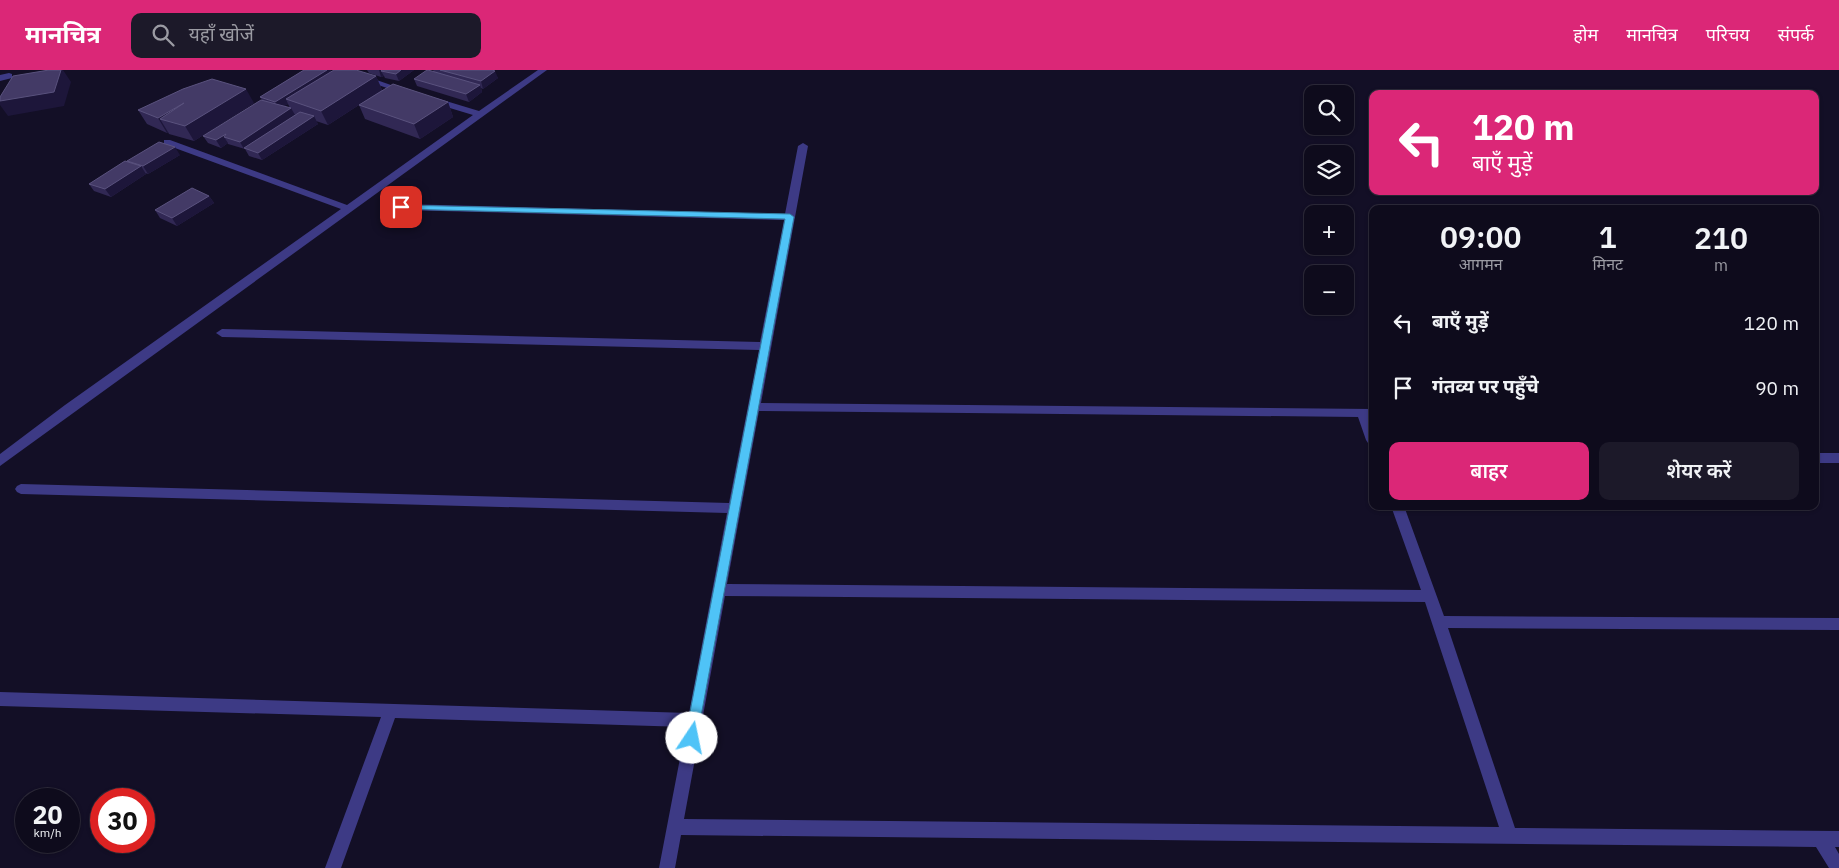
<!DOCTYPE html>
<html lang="hi">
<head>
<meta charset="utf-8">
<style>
	:root { --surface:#0e0b1c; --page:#1c1929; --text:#f1f3f6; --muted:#9b9ba3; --line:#2e2b3b; --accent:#db2777 }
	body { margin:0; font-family:"IBM Plex Sans","Noto Sans Devanagari",sans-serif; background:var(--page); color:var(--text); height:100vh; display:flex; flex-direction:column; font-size:19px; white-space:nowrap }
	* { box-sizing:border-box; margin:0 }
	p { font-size:16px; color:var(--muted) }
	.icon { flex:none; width:28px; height:28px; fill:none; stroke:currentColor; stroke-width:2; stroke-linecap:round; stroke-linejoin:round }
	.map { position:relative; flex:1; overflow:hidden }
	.details { position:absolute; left:1369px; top:135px; width:450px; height:305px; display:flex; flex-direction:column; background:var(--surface); border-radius:10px; box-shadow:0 1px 4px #0004,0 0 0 1px var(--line) }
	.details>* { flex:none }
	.banner { position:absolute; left:1369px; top:20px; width:450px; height:105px; border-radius:10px; box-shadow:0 1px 4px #0004,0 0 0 1px var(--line); background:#db2777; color:#fff; overflow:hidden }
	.controls { position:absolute; left:1304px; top:15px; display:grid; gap:10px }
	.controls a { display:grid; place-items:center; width:50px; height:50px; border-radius:10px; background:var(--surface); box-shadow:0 1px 4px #0004,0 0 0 1px var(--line); font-size:25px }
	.speed { position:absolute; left:15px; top:718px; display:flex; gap:10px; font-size:25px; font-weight:700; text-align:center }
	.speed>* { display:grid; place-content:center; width:65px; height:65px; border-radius:50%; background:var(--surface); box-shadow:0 1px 4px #0004,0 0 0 1px var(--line); line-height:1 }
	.speed small { font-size:12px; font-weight:400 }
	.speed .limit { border:8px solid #d22; background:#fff; color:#111 }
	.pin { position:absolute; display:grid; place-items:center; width:42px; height:42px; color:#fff; margin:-21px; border-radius:10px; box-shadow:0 2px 8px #0006 }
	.me { position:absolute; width:55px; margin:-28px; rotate:11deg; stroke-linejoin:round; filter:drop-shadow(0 0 4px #0008) }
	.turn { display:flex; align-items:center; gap:18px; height:105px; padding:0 20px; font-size:22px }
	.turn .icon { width:65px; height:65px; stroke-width:2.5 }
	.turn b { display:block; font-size:35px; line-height:42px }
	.eta { display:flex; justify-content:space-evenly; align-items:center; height:85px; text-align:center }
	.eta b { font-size:30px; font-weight:600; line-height:35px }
	.action { display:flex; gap:10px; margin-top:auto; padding:10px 20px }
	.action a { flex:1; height:58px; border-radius:10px; background:var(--accent); color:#fff; font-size:20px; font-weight:600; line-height:58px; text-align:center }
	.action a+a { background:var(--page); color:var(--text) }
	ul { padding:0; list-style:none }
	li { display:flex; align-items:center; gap:15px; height:65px; padding:0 20px }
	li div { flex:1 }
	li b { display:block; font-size:19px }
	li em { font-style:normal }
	header { display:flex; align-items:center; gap:30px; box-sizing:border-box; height:70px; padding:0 25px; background:var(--accent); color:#fff }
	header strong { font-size:24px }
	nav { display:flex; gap:28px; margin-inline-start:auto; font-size:18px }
	.search { width:350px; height:45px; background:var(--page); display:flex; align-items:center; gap:12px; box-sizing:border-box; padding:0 18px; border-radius:10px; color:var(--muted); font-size:19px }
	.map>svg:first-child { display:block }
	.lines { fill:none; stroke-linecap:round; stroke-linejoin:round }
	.minor { fill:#3d3a85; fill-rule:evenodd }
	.wall { fill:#312854; fill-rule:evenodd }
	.shaded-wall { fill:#1d163a }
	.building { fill:#433a66; stroke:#5a527e }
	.route { fill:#4fc3f7; stroke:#337fa1 }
</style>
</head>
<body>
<header>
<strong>मानचित्र</strong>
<div class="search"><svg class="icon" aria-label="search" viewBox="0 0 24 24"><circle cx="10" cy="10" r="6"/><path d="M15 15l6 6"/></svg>यहाँ खोजें</div>
<nav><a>होम</a><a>मानचित्र</a><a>परिचय</a><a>संपर्क</a></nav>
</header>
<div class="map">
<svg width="1839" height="798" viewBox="0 0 1839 798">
	<rect width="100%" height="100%" fill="#130f26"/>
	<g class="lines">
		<g class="minor">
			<polygon points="336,0 348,0 408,21 401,23"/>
			<polygon points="538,0 547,0 0,396 0,384 65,335 341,139 164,74 164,70 170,70 347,135 473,45 430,32 430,28 436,28 479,41"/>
			<polygon points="9,3 12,4 12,8 0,11 0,5"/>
			<path d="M803 73 808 76 761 333 1372 339V347H1370L1372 355V374L1368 373 1366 370 1358 347 759 341 727 514 1421 520 1391 436H1404L1444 546 1839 548V560L1448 558 1515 758 1839 761V777H1835L1839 784V798H1829L1816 777 681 765 675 798H659L686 657 395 648 341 798H325L381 647 0 636V622L689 643 727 443 21 424 17 422 15 419 17 416 21 414 729 433 759 280 222 267 216 263 222 259 760 272 784 150 401 140 396 137 401 134 785 144 798 76ZM725 526 1425 532 1499 757 684 749Z"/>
			<rect x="1815" y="383" width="24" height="10"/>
		</g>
	</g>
	<g class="wall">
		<path d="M304 0H331V1L376 6 382 20 448 32 453 47 420 69 365 49 359 35 328 55 316 51 318 54 262 90 249 86 245 79 228 74V73L221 78 208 73 203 66 262 30 260 27ZM288 34 290 38 284 36ZM294 44 296 45 271 61 295 45Z"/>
		<polygon points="366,0 414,0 399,11 385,8 384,6 381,7 369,3 367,0"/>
		<polygon points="433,0 492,0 498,8 483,19 481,18 482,22 469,32 417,16 414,9 434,2"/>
		<polygon points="254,33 194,71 169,64 168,62 167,63 147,54 138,40"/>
		<polygon points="180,85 148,104 145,103 146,104 111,127 94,121 89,114 128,92 127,91"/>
		<polygon points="209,126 214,133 177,156 160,148 155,140"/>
	</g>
	<g class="shaded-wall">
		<polygon points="61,0 63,0 71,12 64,36 8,46 0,35 0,31"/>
		<polygon points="327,0 331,0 333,5 286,29 288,34 279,39 275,32"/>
		<polygon points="379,0 392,0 381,1 384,6 381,7"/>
		<polygon points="401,0 414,0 399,11 396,4"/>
		<polygon points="495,1 498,8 483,19 481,11"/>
		<polygon points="376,6 382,20 328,55 321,41"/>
		<polygon points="480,15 482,22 469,32 466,24"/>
		<polygon points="246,19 254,33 194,71 185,56"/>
		<polygon points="448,32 453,47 420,69 414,54"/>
		<polygon points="184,33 160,49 168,62 167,63 158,48"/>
		<polygon points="291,38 295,45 244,79 240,72"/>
		<polygon points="314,46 318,54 262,90 258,83"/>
		<polygon points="226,64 224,67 228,73 221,78 216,70"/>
		<polygon points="175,77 180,85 148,104 143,96"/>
		<polygon points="141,96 146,104 111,127 105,119"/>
		<polygon points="209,126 214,133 177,156 172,148"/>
	</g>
	<g class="building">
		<polygon points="49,0 61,0 54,22 0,31 0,27 13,6"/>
		<polygon points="304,0 327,0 275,32 260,27"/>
		<polygon points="334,0 356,0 376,6 321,41 286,29"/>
		<polygon points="382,0 401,0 396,4 381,1"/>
		<polygon points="427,0 428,0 480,15 466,24 414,9"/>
		<polygon points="440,0 492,0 495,1 481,11"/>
		<polygon points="212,9 246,19 185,56 160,49 184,33 158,48 138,40 183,19"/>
		<polygon points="393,14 448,32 414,54 359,35"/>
		<polygon points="261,30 291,38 240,72 224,67 226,64 216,70 203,66"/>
		<polygon points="300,42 314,46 258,83 244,78"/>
		<polygon points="159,72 175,77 143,96 127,91"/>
		<polygon points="125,91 141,96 105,119 89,114"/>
		<polygon points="192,118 209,126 172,148 155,140"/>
	</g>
	<polygon class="route" points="398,135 790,144 794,147 696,673 692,675 687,673 685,668 785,149 401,139 397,137"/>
</svg>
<div class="controls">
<a><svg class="icon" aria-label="search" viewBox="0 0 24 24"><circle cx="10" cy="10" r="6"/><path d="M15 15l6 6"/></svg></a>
<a><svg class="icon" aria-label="layers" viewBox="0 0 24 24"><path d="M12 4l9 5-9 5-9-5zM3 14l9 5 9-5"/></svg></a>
<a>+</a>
<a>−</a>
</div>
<div class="speed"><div>20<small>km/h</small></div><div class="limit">30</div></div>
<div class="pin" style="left:401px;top:137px;background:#d93025"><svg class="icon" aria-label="arrive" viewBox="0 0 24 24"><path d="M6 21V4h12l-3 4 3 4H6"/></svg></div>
<svg class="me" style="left:692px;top:668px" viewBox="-20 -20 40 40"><circle r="19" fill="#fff"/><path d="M0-13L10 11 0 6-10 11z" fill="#4fc3f7"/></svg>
<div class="banner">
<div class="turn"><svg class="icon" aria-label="left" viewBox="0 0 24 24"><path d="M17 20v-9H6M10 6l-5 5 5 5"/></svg><div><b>120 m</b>बाएँ मुड़ें</div></div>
</div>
<section class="details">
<div class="eta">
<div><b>09:00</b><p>आगमन</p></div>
<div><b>1</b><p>मिनट</p></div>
<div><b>210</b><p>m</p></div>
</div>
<ul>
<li><svg class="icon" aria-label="left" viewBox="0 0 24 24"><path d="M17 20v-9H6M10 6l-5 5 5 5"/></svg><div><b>बाएँ मुड़ें</b></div><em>120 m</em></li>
<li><svg class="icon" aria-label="arrive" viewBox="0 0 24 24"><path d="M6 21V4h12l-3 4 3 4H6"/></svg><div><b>गंतव्य पर पहुँचे</b></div><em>90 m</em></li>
</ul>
<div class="action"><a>बाहर</a><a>शेयर करें</a></div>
</section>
</div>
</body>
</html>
